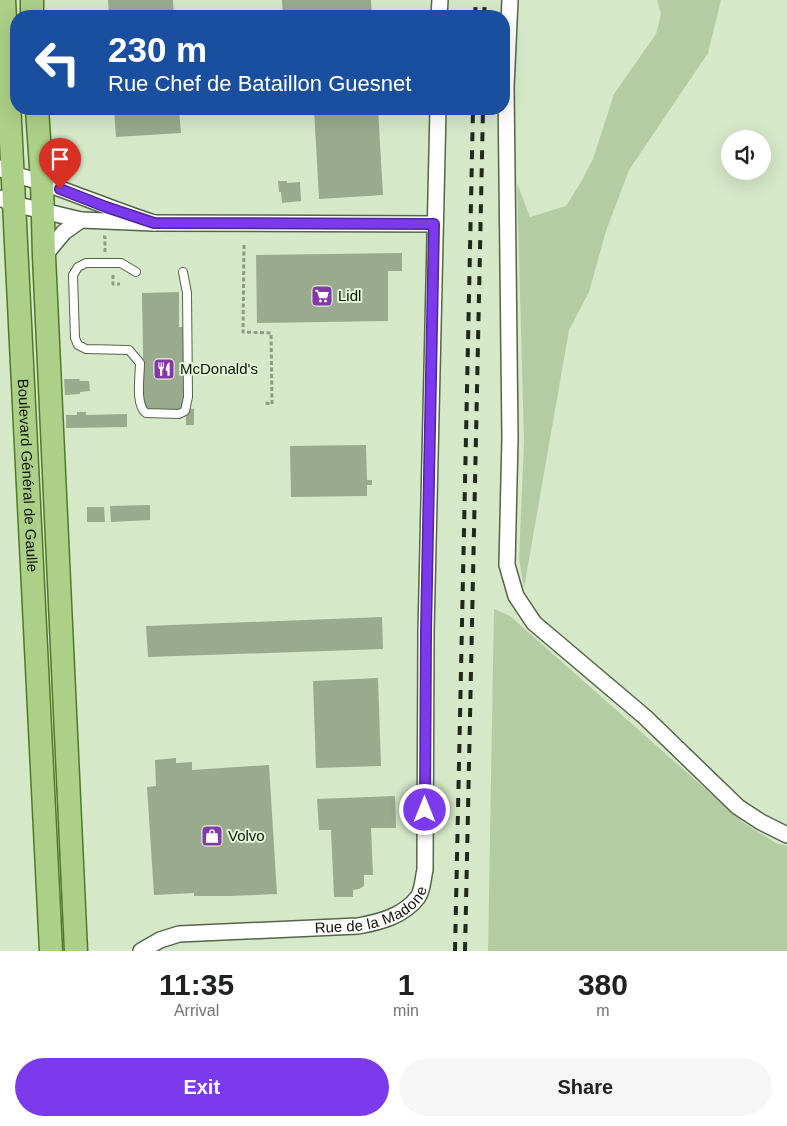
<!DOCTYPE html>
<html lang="en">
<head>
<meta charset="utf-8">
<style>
	:root { --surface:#fff; --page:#f6f6f6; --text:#202124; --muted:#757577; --accent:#7c3aed }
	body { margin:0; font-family:Arial,sans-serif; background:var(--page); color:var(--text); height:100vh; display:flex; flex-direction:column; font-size:19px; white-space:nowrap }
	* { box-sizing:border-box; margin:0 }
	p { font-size:16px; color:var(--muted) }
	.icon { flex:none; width:28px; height:28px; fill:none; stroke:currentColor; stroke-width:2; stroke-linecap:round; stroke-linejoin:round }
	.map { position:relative; height:951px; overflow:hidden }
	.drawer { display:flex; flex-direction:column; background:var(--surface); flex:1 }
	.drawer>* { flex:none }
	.guide { position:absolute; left:10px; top:10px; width:500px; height:105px; border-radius:20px; box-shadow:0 5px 20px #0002; background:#1a4fa0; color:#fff; overflow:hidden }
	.buttons { position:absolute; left:721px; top:130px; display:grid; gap:10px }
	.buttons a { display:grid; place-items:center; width:50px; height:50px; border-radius:50%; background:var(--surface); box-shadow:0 5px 20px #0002; font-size:25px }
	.pin { position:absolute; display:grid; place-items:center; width:42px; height:42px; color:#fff; margin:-51px -21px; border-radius:50% 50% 50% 0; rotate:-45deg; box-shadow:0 0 5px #0007 }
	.pin .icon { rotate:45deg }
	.me { position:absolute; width:55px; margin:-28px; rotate:0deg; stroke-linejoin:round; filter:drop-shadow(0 0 4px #0008) }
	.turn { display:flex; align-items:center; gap:18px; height:105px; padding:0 15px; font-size:22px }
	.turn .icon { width:65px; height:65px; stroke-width:2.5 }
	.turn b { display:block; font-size:35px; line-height:42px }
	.eta { display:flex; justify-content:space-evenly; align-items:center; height:85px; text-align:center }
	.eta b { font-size:30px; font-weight:700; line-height:35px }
	.cta { display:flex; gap:10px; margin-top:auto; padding:10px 15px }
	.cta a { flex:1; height:58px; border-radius:30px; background:var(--accent); color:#fff; font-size:20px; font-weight:700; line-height:58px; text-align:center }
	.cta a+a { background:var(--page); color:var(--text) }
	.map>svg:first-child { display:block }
	.green { fill:#b4cca3 }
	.building { fill:#99ab8c }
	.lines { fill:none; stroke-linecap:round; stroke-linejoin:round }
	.service-casing { stroke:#556549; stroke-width:10 }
	.minor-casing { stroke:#556549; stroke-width:18 }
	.primary-casing { stroke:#507927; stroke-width:25 }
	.path { stroke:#8d9b83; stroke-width:3; stroke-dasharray:4 2.5; stroke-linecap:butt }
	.service { stroke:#fff; stroke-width:8 }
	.minor { stroke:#fff; stroke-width:15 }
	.primary { stroke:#acd087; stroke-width:22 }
	.rail { stroke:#21291c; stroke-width:4; stroke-dasharray:9 9; stroke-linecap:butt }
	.route-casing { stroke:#51269a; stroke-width:12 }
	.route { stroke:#7c3aed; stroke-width:9 }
	.labels { text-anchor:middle; stroke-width:4; stroke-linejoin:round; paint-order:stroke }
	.poi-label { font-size:15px; fill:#0c1208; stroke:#e2f5d5; text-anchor:start }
	.street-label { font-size:15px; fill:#0c1208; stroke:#e2f5d5 }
</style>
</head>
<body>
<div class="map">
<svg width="787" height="951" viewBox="0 0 787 951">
	<rect width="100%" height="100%" fill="#d5e8c8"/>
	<g class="green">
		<polygon points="657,0 721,0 708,53 629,170 606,231 589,292 569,330 524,588 519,559 524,442 517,183 530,217 566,206 581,182 593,159 614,94 656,34 661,14"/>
		<polygon points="494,609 510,616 744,823 776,843 787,846 787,951 488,951"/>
	</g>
	<g class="building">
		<polygon points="108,0 173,0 174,16 109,16"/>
		<polygon points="282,0 371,0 372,16 283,16"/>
		<polygon points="114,109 179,109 181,133 116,137"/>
		<polygon points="314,109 378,109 383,195 319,199"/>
		<polygon points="278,181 287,181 287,183 300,182 301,201 282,203 281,192 279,192"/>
		<polygon points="402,253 402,271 388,271 388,321 257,323 256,255"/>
		<polygon points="179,292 179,327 183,327 185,411 144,412 142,293"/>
		<polygon points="64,379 79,379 80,381 89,381 90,391 80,392 80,394 65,395"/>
		<polygon points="186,408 194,409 194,425 186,425"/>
		<polygon points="77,412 86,412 86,415 127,414 127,427 66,428 66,415 77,415"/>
		<polygon points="366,445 367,480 372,480 372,485 367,485 367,496 291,497 290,446"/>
		<polygon points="150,505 150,520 111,522 110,506"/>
		<polygon points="87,507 104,507 105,522 87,522"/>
		<polygon points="382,617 383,649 148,657 146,626"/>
		<polygon points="378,678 381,766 316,768 313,681"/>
		<polygon points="176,758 176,763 192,762 192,770 269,765 277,894 229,896 194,896 194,893 154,895 147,787 156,786 155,760"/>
		<polygon points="395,796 396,828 371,828 373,875 364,875 364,886 359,889 353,890 353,897 334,897 331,830 319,830 317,799"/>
	</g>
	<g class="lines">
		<g class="service-casing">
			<path id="service" d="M136 272 121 263H86L78 267 73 275 75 338 78 345 86 349 129 350 140 363C140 376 135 405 146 413L179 414 185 411 188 397 187 293 183 272"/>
		</g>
		<g class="minor-casing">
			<g id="minor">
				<polyline points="510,0 506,87 510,438 507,565 516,596 534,623 645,717 738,807 761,822 787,835"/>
				<polyline points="439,16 440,0"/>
				<path d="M0 168C14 176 29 178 44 183 81 196 117 211 154 223L81 220 64 232 44 256"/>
				<polyline points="0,198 14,204 81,220"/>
				<polyline points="154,223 435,224"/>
				<path id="s1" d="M141 951 160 940 179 934 358 926C380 922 404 916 418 897 423 890 423 877 425 870L426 632 438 109"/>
			</g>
		</g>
		<g class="primary-casing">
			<g id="primary">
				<path id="s2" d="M4 0 51 951"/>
				<polyline points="32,0 32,16"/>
				<polyline points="37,109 42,182 44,256 76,951"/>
			</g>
		</g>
		<g class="path">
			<polyline points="103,237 105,237 105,253"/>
			<polyline points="244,245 243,332 271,333 272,404 265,403"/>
			<polyline points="113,275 113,284 120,284"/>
		</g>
		<use href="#service" class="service"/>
		<use href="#minor" class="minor"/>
		<use href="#primary" class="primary"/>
		<g class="rail">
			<polyline points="475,16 476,0"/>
			<polyline points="484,16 485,0"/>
			<polyline points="455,951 473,109"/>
			<polyline points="465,951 483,109"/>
		</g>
	</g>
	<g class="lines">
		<g class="route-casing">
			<polyline id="route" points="60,189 106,207 154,223 434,224 426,632 425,810"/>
		</g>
		<use href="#route" class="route"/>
	</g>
	<defs>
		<g id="supermarket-square" transform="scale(1.125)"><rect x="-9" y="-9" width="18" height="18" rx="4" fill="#8338a9" stroke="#e2f5d5"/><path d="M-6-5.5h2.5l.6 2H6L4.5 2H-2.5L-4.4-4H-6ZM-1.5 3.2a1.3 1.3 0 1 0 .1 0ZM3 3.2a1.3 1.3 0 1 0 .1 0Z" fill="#fff"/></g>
		<g id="restaurant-square" transform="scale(1.125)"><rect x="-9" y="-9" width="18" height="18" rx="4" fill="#8338a9" stroke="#e2f5d5"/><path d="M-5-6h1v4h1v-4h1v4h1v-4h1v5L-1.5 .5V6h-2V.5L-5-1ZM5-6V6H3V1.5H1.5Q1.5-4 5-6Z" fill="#fff"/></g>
		<g id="shop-square" transform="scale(1.125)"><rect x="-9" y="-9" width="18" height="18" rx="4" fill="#8338a9" stroke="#e2f5d5"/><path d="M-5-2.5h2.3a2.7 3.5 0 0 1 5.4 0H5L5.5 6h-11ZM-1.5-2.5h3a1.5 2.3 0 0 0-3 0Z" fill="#fff"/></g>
	</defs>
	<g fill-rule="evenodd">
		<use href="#supermarket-square" x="322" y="296"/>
		<use href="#restaurant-square" x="164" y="369"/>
		<use href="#shop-square" x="212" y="836"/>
	</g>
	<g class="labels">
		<g class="poi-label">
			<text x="338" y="301">Lidl</text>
			<text x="180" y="374">McDonald's</text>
			<text x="228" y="841">Volvo</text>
		</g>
		<g class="street-label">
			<text dy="5" stroke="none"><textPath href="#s2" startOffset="476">Boulevard Général de Gaulle</textPath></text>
			<text dy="5" stroke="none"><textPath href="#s1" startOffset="239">Rue de la Madone</textPath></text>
		</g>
	</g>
</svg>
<div class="buttons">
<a><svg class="icon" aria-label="sound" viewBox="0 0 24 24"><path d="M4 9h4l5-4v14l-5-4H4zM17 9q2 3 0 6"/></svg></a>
</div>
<div class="pin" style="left:60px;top:189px;background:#d93025"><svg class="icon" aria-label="arrive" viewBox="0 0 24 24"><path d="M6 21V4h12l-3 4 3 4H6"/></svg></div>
<svg class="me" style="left:425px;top:810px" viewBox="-20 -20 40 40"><circle r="17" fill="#7c3aed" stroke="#fff" stroke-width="3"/><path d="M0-11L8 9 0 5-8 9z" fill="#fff"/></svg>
<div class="guide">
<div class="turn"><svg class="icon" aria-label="left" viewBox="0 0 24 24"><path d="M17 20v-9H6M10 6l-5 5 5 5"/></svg><div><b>230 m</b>Rue Chef de Bataillon Guesnet</div></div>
</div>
</div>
<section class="drawer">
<div class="eta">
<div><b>11:35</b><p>Arrival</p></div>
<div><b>1</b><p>min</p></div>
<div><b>380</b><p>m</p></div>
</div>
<div class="cta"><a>Exit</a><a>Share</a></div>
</section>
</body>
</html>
